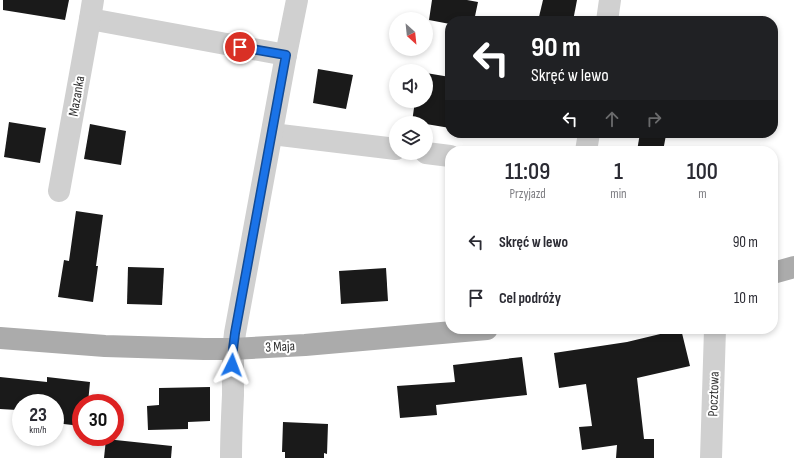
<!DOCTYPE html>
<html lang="pl">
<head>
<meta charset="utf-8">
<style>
	:root { --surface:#fff; --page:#f2f2f3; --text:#2b2b33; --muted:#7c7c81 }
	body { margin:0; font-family:"Sofia Sans Condensed",sans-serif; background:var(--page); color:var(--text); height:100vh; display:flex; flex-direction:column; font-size:15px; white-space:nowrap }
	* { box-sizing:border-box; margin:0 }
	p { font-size:13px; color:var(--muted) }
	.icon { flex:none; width:22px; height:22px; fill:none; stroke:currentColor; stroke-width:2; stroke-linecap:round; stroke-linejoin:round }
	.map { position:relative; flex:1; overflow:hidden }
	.drawer { position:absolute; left:445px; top:146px; width:333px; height:188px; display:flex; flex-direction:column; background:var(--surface); border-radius:16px; box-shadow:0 2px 6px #0003 }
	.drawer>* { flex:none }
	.hud { position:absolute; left:445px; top:16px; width:333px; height:122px; border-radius:16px; box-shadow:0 2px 6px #0003; background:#202124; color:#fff; overflow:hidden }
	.needle { width:26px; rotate:153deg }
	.fabs { position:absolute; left:389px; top:12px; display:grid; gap:8px }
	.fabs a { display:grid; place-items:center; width:44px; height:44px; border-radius:50%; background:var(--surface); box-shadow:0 2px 6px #0003; font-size:20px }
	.speed { position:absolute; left:12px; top:394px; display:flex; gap:8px; font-size:20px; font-weight:700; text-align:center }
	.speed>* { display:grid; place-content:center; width:52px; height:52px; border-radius:50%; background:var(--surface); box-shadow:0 2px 6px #0003; line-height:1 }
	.speed small { font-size:10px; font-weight:400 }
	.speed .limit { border:6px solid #d22; background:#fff; color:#111 }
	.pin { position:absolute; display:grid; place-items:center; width:34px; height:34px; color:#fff; margin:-17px; border:2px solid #fff; border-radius:50%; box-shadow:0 1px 4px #0007 }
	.me { position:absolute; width:44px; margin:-22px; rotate:3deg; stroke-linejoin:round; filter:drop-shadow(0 0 3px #0008) }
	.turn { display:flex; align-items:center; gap:14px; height:84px; padding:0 20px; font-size:18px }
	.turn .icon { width:52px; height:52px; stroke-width:2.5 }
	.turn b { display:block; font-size:28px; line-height:34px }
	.lanes { display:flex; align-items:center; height:38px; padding:0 20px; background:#0003; justify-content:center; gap:20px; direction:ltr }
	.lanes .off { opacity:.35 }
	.eta { display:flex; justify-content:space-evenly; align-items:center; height:68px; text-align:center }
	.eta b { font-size:24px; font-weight:600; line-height:28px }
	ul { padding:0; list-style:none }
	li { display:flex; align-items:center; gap:12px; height:56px; padding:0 20px }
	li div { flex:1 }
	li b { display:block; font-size:15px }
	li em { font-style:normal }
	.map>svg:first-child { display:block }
	.building { fill:#1a1a1a }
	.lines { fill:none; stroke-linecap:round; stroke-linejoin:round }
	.minor { stroke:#d0d0d0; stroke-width:22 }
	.major { stroke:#ababab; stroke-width:22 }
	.route-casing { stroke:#114b97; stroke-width:10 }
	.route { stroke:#1a73e8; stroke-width:7 }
	.labels { text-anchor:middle; stroke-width:4; stroke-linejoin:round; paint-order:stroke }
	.street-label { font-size:14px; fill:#333; stroke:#fff }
</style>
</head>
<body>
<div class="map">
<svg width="794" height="458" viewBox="0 0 794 458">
	<rect width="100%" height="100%" fill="#fff"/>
	<g class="building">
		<polygon points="3,0 69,0 65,20 3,10"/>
		<polygon points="432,0 467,0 478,2 474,21 450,21 450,24 429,20"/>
		<polygon points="543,0 577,0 573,21 538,21"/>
		<polygon points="318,69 353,75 346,109 313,103"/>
		<polygon points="426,73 450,77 450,128 426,124 426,123 412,122 415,101 426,101"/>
		<polygon points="9,122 46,128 40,163 4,157"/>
		<polygon points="90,124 126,131 121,165 84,159"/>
		<polygon points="640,133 652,133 666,135 663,151 637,151"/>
		<polygon points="76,211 103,215 96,266 98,266 93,302 58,297 64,260 69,261"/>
		<polygon points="128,267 164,268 162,305 127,304"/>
		<polygon points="386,268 388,301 341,304 339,271"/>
		<polygon points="681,329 690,366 637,378 644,439 654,439 654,458 616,458 617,445 582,450 579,427 592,426 586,384 559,388 554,353 627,342"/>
		<polygon points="522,357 527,395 436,405 437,415 400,418 397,386 455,382 453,365"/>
		<polygon points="0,377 47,382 47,377 90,382 88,403 81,403 81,426 55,423 55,403 18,403 17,410 0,409"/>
		<polygon points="210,387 210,421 188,422 188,429 148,430 147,406 159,405 159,388"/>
		<polygon points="283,422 328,424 327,454 324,453 324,458 285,458 285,452 282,452"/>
		<polygon points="106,439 172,446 171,458 104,458"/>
	</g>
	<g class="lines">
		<g class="minor">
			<polyline points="90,19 286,55"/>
			<polyline points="607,21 610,0"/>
			<polyline points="272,134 396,149"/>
			<polyline points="586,151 589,133"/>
			<polyline points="426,153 450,156"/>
			<polyline points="59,191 90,19 93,0"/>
			<path d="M231 458C231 437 232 416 233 395 233 374 232 354 235 333L286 55 297 0"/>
			<polyline points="711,458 715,329"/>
		</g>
		<g class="major">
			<polyline points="773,273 794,267"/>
			<polyline points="0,338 105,346 204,349 233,349 305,345 487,329"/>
		</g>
	</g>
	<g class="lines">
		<g class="route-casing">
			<polyline id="route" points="232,365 233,349 235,333 286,55 240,47"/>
		</g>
		<use href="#route" class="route"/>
	</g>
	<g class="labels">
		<g class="street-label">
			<text transform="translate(76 96) rotate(-80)" y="5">Mazanka</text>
			<text transform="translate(280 346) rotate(-3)" y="5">3 Maja</text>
			<text transform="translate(713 394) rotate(-88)" y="5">Pocztowa</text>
		</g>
	</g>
</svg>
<div class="fabs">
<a><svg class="needle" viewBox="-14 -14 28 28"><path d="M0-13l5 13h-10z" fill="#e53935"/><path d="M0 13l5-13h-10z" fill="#7c7c81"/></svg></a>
<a><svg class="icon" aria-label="sound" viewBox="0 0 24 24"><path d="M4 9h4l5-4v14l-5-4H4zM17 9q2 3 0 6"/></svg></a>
<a><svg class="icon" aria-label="layers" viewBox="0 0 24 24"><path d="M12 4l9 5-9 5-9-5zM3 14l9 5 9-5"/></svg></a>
</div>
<div class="speed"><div>23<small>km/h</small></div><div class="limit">30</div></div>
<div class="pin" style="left:240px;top:47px;background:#d93025"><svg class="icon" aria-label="arrive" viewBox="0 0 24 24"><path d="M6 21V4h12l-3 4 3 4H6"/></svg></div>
<svg class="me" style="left:232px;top:365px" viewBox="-20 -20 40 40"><path d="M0-17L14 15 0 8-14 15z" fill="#1a73e8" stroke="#fff" stroke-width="4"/></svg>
<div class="hud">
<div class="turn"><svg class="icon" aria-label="left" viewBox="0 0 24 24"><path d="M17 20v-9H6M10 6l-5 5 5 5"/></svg><div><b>90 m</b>Skręć w lewo</div></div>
<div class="lanes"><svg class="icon" aria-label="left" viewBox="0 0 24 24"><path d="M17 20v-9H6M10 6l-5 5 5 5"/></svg><svg class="icon off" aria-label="ahead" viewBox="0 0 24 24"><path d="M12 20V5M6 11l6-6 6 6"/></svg><svg class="icon off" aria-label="right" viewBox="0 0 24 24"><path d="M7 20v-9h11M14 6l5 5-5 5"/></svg></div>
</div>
<section class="drawer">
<div class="eta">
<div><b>11:09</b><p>Przyjazd</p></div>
<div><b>1</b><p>min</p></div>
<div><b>100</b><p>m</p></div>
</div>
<ul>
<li><svg class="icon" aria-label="left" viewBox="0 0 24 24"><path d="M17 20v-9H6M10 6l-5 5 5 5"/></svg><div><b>Skręć w lewo</b></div><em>90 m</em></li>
<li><svg class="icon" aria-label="arrive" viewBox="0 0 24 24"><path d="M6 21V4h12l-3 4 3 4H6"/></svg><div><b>Cel podróży</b></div><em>10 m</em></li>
</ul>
</section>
</div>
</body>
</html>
